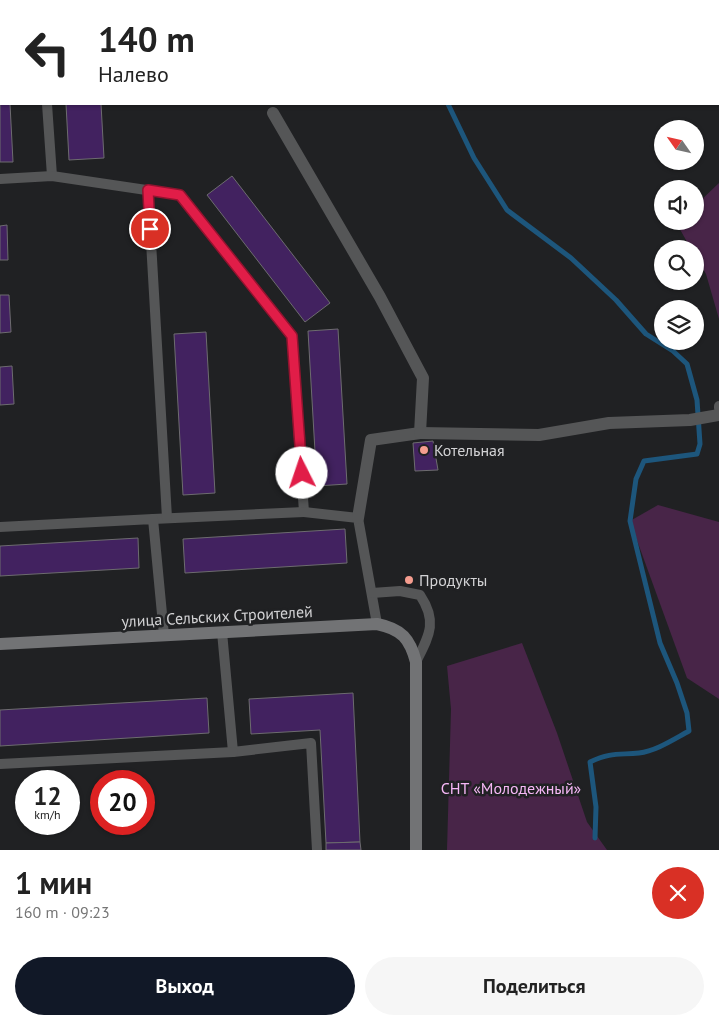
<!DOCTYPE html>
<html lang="ru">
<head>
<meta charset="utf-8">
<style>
	:root { --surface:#fff; --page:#f6f6f6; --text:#222; --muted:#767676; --accent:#111827 }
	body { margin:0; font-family:"PT Sans",sans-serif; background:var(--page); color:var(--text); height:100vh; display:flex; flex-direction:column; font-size:19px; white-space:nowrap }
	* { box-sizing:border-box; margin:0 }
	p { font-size:16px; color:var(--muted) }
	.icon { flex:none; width:28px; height:28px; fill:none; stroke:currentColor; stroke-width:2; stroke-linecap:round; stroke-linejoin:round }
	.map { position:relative; height:850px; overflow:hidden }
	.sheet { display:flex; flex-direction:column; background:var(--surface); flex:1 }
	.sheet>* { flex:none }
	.guide { position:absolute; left:0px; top:0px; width:720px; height:105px; box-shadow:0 1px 4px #0004; background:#fff; color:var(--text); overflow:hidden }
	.needle { width:32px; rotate:304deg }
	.tools { position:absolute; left:654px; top:120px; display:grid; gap:10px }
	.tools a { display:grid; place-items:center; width:50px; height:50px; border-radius:50%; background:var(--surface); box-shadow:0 1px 4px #0004; font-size:25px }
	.speed { position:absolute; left:15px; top:770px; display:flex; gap:10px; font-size:25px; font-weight:700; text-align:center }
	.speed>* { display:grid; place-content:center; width:65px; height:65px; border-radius:50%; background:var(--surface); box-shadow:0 1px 4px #0004; line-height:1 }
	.speed small { font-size:12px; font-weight:400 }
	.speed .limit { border:8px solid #d22; background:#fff; color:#111 }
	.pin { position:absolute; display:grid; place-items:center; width:42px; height:42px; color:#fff; margin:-21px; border:2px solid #fff; border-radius:50%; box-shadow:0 1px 5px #0007 }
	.me { position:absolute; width:55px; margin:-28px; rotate:356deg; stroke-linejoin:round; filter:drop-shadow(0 0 4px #0008) }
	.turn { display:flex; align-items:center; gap:18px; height:105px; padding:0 15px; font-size:22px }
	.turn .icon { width:65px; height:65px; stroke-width:2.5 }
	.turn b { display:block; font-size:35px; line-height:42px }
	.round { display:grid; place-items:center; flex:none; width:52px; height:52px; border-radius:26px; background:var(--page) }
	.head { display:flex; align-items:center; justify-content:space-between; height:85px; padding:0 15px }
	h1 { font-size:30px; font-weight:800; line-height:38px }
	.button { display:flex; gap:10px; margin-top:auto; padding:10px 15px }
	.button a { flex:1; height:58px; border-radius:30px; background:var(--accent); color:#fff; font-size:20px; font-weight:800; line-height:58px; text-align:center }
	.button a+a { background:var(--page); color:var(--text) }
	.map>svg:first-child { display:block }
	.green { fill:#482548 }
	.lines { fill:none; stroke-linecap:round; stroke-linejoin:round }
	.stream { stroke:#1d567c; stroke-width:5 }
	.building { fill:#422260; stroke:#6d6c6f }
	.lane { stroke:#555657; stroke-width:10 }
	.street { stroke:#555657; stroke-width:12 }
	.secondary { stroke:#727375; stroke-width:12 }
	.route-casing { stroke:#92132f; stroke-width:12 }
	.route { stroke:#e11d48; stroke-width:9 }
	.poi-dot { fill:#f59d8f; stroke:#202123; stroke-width:2 }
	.labels { text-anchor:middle; stroke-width:5; stroke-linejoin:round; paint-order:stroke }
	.poi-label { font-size:16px; fill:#d2d2d4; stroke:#202123; text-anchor:start }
	.street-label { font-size:16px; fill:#d2d2d4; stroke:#202123 }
	.park-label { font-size:16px; fill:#f6b7f6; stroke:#202123 }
</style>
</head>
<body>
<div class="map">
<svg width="719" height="850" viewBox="0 0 719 850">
	<rect width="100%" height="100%" fill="#202123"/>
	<g class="green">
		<polygon points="719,183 719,319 706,274 695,255 695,249 691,249 677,224 680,221 695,221 695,206"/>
		<polygon points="658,505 719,522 719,699 687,678 630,521"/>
		<polygon points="522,643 557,733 587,822 607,850 447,850 451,709 447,666"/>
	</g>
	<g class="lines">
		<g class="stream">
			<polyline points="361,0 362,1"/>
			<path d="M448 104 474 158 507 210 571 258 616 300 646 334 673 351 687 364 697 400 700 444 697 454 644 461 636 479 630 521 660 643 677 683 687 713 689 731C674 739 656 751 639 753 619 755 611 752 590 762L596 807 595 838"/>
		</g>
	</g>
	<g class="building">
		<polygon points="0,4 1,104 10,104 13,162 0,162"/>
		<polygon points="66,104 101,104 104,158 69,160"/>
		<polygon points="232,176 330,303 305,322 207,195"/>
		<polygon points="7,225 8,260 0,260 0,226"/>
		<polygon points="0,295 9,295 11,332 0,333"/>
		<polygon points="338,329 347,484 317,486 308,331"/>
		<polygon points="206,332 215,493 183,495 174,334"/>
		<polygon points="12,366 14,404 0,405 0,367"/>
		<polygon points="433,441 438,470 415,471 413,443"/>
		<polygon points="345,529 347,563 185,573 183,539"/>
		<polygon points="138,538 139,568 0,576 0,546"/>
		<polygon points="353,693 360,842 326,843 320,730 251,734 249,699"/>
		<polygon points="207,698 209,733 0,746 0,710"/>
		<polygon points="360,842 361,850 326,850 326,843"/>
	</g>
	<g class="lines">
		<g class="lane">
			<polyline points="40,0 40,1"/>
			<polyline points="47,104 52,176"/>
			<polyline points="0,179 52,176 180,195 292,336 304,512 153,519"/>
			<polyline points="148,190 167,518"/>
			<polyline points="719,406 719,408"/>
			<polyline points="304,512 358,518 377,624"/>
			<polyline points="0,527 153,519 164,635"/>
			<path d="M372 593 400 591 420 595C438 622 429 636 416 662"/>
			<polyline points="222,632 233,752 311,743 317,850"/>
			<polyline points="0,764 233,752"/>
		</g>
		<g class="street">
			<polyline points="273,113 380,297 423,378 420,433 371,440 358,518"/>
			<polyline points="420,433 539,435 609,423 690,420 719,415"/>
		</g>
		<path class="secondary" d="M0 644 377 624C402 629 410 639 416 662V850"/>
	</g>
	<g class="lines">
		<g class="route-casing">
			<polyline id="route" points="150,229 148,190 180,195 292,336 302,473"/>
		</g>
		<use href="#route" class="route"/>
	</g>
	<g class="poi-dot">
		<circle cx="424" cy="450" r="5"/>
		<circle cx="409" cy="580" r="5"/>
	</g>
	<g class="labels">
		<g class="poi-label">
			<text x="434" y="456">Котельная</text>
			<text x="419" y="586">Продукты</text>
		</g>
		<g class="street-label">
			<text transform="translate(217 616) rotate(-3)" y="6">улица Сельских Строителей</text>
		</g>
		<g class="park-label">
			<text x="511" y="794">СНТ «Молодежный»</text>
		</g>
	</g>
</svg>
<div class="tools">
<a><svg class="needle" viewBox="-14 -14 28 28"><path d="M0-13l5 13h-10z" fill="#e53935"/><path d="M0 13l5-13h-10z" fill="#767676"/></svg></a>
<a><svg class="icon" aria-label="sound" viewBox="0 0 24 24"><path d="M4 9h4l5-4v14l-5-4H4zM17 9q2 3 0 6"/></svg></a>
<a><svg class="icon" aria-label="search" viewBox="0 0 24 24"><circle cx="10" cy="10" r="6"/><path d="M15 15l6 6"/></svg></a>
<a><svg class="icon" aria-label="layers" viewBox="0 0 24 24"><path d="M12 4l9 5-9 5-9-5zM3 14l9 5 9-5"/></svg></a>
</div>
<div class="speed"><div>12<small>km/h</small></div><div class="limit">20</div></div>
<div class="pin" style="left:150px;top:229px;background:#d93025"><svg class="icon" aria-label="arrive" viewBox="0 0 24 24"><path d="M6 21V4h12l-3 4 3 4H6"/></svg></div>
<svg class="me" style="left:302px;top:473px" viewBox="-20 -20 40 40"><circle r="19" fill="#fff"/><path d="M0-13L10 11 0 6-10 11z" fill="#e11d48"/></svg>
<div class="guide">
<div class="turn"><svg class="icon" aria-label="left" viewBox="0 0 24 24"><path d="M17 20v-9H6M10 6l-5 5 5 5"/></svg><div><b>140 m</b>Налево</div></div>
</div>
</div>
<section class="sheet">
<div class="head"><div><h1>1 мин</h1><p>160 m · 09:23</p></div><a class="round" style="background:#d93025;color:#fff"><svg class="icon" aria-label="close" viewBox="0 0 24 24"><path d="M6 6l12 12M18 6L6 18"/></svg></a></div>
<div class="button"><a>Выход</a><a>Поделиться</a></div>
</section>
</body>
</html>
